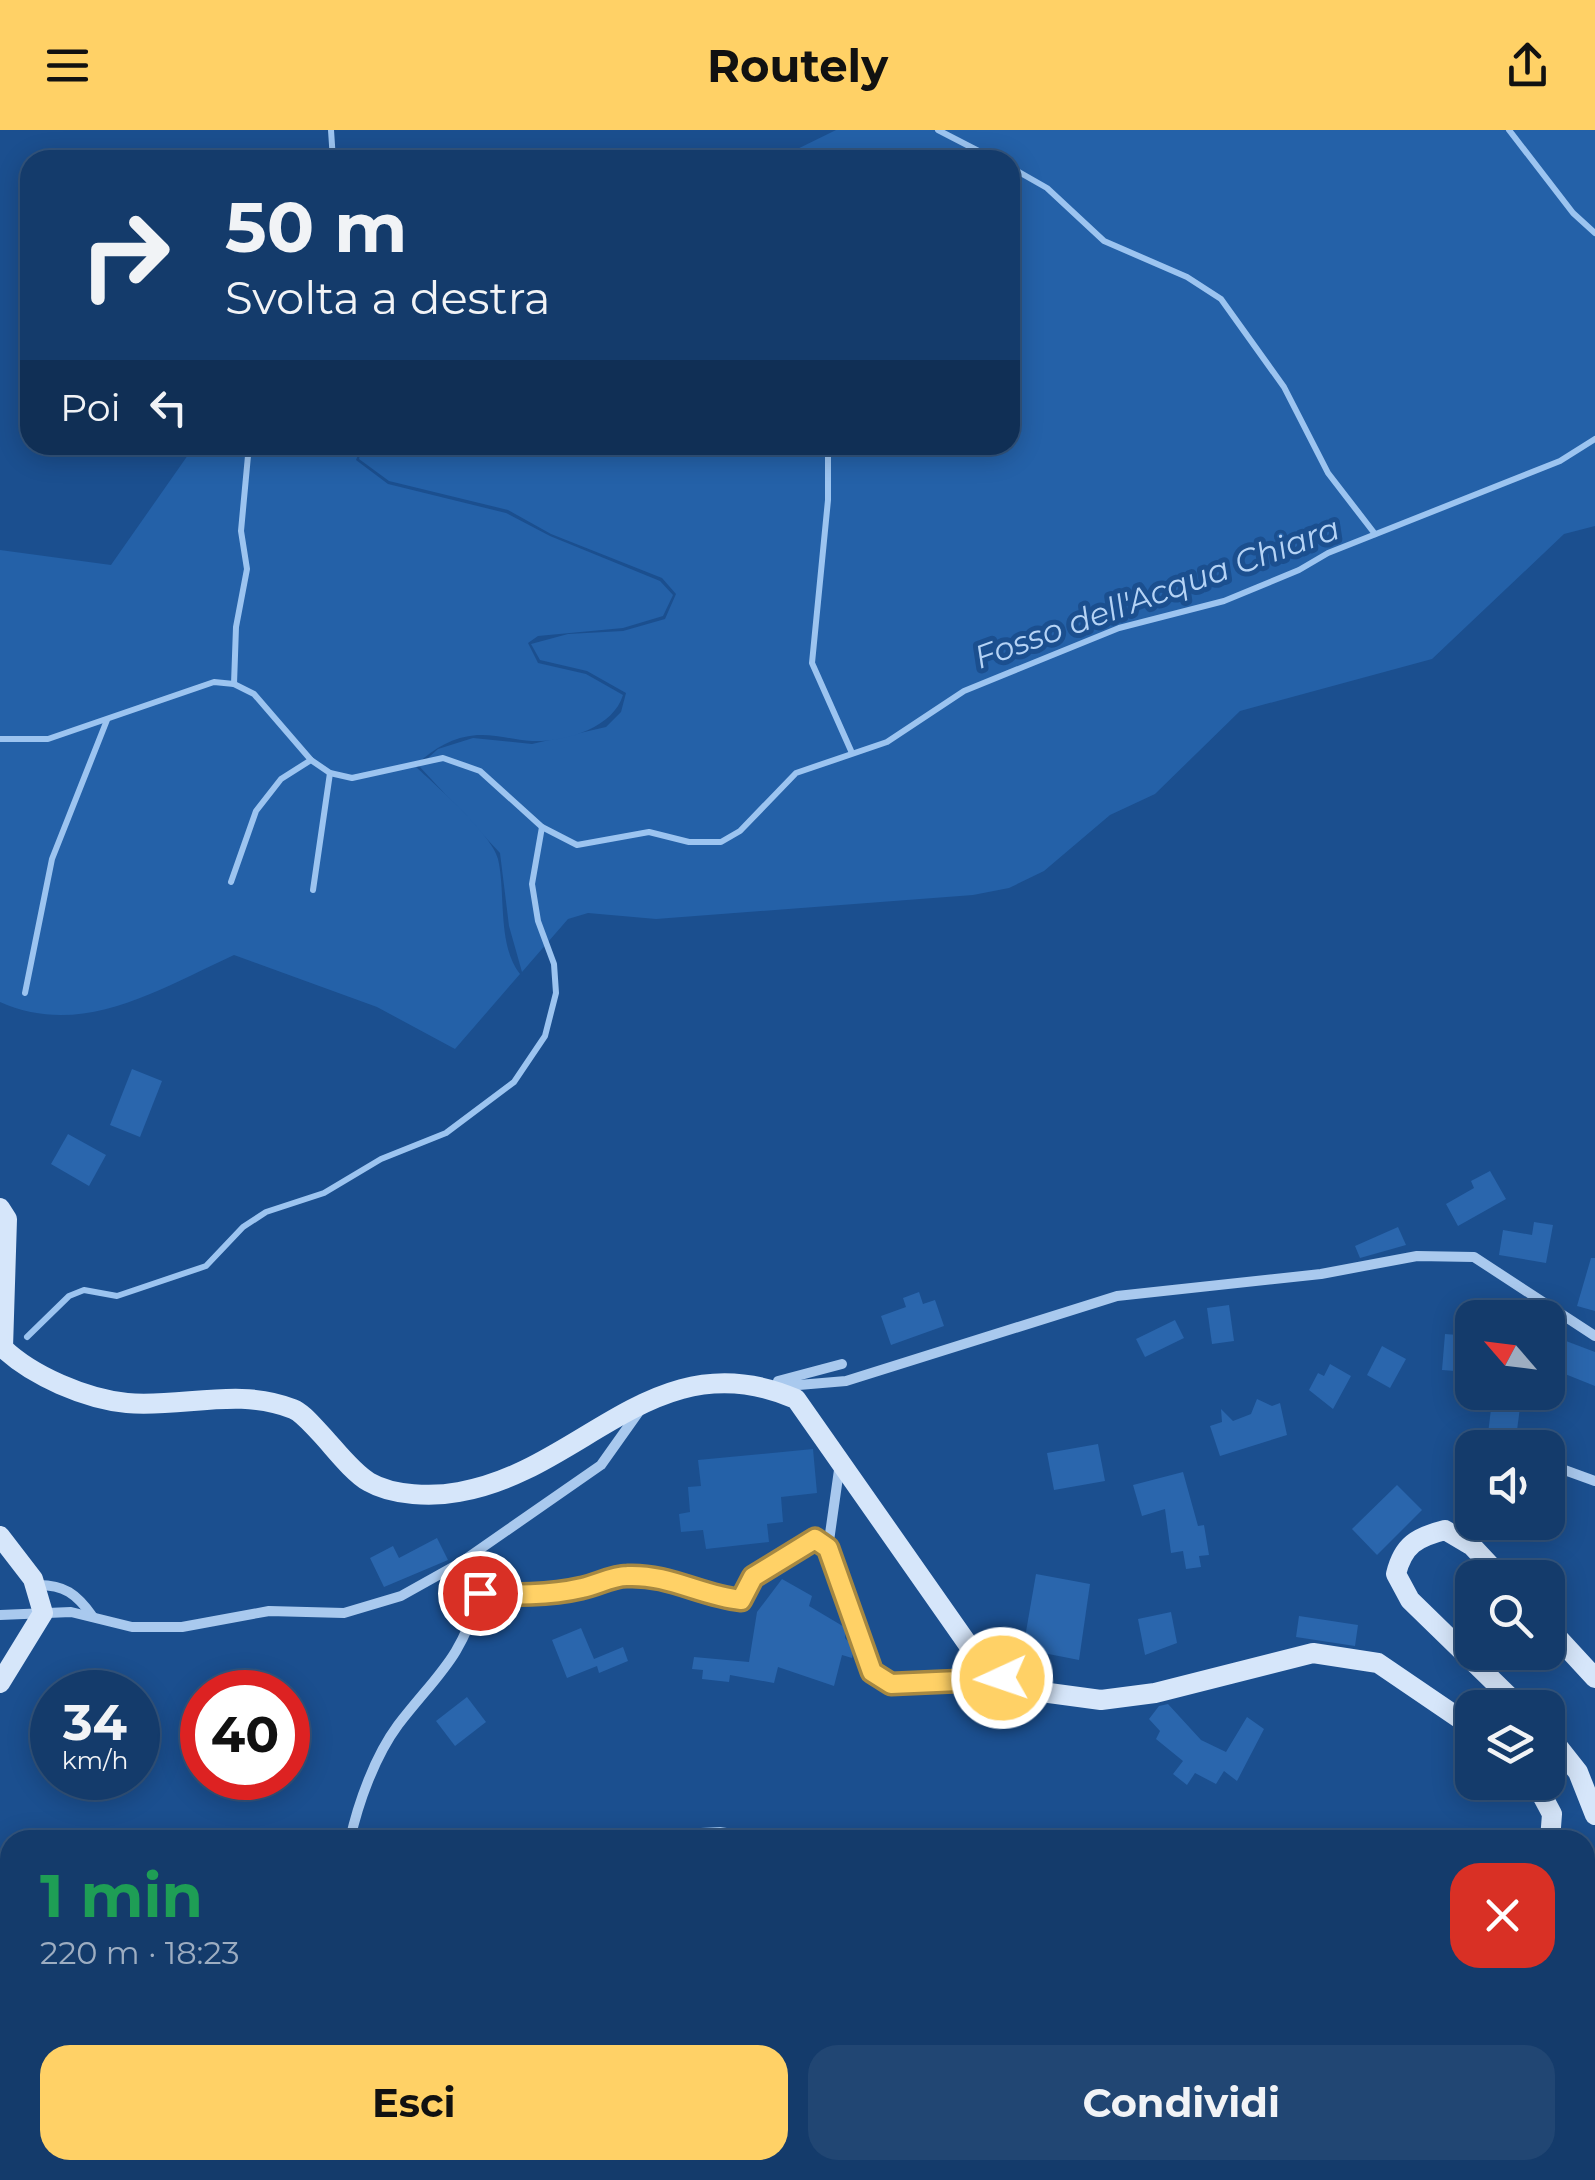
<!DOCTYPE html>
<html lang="it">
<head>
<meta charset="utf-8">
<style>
	:root { --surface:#143b6b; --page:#214673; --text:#f1f3f6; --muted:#9dadc1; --line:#33557e; --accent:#ffd166 }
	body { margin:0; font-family:Montserrat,sans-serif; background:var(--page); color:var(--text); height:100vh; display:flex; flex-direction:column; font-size:38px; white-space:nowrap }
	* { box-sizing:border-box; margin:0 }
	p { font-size:32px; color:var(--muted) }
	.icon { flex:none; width:55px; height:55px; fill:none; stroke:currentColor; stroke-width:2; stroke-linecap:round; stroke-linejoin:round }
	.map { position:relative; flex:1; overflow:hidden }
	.side { position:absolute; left:0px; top:1700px; width:1595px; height:350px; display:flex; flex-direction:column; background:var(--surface); border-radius:30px 30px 0 0; box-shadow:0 5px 25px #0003,0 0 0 2px var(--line) }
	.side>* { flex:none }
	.hud { position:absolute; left:20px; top:20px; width:1000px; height:305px; border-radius:30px; box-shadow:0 5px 25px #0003,0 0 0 2px var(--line); background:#143b6b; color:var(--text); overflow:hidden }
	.needle { width:65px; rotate:298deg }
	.fabs { position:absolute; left:1455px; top:1170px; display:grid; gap:20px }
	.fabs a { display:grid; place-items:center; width:110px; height:110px; border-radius:20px; background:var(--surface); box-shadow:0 5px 25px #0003,0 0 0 2px var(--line); font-size:50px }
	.speed { position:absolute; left:30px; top:1540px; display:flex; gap:20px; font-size:50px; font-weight:700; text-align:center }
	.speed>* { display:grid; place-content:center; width:130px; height:130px; border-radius:50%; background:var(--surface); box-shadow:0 5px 25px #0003,0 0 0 2px var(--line); line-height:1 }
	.speed small { font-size:25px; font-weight:400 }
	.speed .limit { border:15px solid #d22; background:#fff; color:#111 }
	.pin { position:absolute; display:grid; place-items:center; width:85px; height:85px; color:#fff; margin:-42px; border:5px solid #fff; border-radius:50%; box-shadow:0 2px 10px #0007 }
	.me { position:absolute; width:110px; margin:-55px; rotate:267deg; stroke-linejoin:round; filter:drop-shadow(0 0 8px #0008) }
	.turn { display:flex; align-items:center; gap:35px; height:210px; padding:0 40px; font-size:45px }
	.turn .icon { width:130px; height:130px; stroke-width:2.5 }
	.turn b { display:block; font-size:70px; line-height:85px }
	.then { display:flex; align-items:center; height:95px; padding:0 40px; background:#0003; gap:20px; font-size:38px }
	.round { display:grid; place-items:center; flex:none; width:105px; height:105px; border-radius:30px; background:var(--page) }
	.headline { display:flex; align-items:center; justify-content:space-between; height:170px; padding:0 40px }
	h1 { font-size:60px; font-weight:700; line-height:75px; color:#1e9e55 }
	.primary-button { display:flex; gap:20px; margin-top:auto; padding:20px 40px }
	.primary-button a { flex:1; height:115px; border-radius:30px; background:var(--accent); color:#111; font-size:40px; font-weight:700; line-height:115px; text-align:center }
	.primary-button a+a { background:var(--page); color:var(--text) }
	header { display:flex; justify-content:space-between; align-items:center; height:130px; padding:0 40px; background:var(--accent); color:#111; font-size:45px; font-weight:700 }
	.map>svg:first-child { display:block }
	.green { fill:#2461a8 }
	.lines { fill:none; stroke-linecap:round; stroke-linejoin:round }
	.stream { stroke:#9cc4f0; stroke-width:6 }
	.building { fill:#2a66ad }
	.street { stroke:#a9c9ee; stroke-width:10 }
	.secondary { stroke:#d6e6fa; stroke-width:20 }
	.route-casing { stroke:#a68842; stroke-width:25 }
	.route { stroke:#ffd166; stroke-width:18 }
	.labels { text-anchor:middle; stroke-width:10; stroke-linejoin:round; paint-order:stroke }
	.water-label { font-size:32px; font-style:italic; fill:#b5d3f5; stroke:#1b4f8f }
</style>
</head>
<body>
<header><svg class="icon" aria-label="menu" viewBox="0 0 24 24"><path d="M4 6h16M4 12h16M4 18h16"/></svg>Routely<svg class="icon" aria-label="share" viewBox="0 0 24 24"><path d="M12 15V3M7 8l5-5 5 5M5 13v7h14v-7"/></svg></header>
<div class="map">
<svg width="1595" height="2050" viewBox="0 0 1595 2050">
	<rect width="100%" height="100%" fill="#1b4f8f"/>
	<g class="green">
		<polygon points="836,0 1595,0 1595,396 1564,404 1432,529 1240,581 1155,664 1110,685 1044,741 1009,758 973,765 656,789 588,783 568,789 522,842 509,796 500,723 419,636 438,619 473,608 532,614 606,597 621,582 626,563 587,541 540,530 531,514 568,504 623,501 665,489 676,464 662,448 551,404 508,380 389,351 359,329 362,315 386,315 396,326 404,315 1010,315 1010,30 785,30 783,26"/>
		<path d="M195 315H357L361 318 356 330 388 354 506 383 550 406 660 451 673 465 663 486 623 498 538 506 528 513 538 533 586 544 623 565C613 598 566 612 532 611 513 610 496 604 477 605 452 607 433 619 415 636 434 654 492 704 498 729 506 763 497 815 520 844L455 919 377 877 234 825C159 859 83 909 0 872V420L111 435Z"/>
		<polygon points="813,1319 817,1363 781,1367 783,1392 767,1394 769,1412 706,1419 703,1400 681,1402 679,1384 690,1382 688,1357 701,1356 698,1330"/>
	</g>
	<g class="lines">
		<g class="stream">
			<polyline points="331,0 333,30"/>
			<polyline points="938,0 996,30"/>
			<polyline points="1509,0 1573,83 1595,103"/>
			<polyline points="1010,37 1047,58 1104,111 1187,147 1221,169 1284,257 1328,343 1375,404"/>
			<polyline points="828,315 828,370 812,533 852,623"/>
			<polyline points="234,554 236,497 247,439 241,401 249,315"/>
			<polyline points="0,609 48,609 214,552 234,554 254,564 311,630 330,643 352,648 443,628 480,641 542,697 577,715 649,702 689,712 721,712 740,701 796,643 887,612 964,561 1119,498 1224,471 1299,440 1328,423 1560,331 1595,309"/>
			<polyline points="231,752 256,681 281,649 311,630"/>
			<polyline points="313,760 330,643"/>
			<polyline points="25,863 52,729 107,590"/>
			<polyline points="27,1207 69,1166 84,1160 117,1166 206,1136 243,1097 266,1082 324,1063 381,1029 446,1003 514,952 545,906 556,863 554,834 538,791 532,754 542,697"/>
			<polyline points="613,1710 625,1705 720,1700 785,1710"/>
			<polyline points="1320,2040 1330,2050"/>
		</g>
	</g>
	<g class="building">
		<polygon points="132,939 162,951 140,1007 110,995"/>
		<polygon points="68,1004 106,1025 89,1056 51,1034"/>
		<polygon points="1490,1041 1506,1069 1458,1096 1446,1074 1474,1058 1471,1051"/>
		<polygon points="1534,1092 1553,1095 1546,1133 1499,1125 1503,1100 1532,1105"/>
		<polygon points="1398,1097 1406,1115 1360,1128 1355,1116"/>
		<polygon points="1591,1128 1595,1128 1595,1181 1577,1176"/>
		<polygon points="919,1162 923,1174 935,1170 944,1196 891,1215 881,1186 906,1177 903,1168"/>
		<polygon points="1229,1175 1234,1211 1212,1214 1207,1178"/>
		<polygon points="1175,1190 1184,1208 1145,1227 1136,1209"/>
		<polygon points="1445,1204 1471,1206 1468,1242 1442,1240"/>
		<polygon points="1566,1211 1595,1222 1595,1256 1555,1240"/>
		<polygon points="1382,1216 1406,1229 1390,1258 1367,1245"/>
		<polygon points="1330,1234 1351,1246 1333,1279 1309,1260 1318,1243 1324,1246"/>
		<polygon points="1493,1262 1522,1262 1516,1308 1488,1304"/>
		<polygon points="1257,1269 1272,1276 1280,1273 1287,1305 1220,1326 1210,1296 1222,1292 1221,1279 1233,1291 1251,1284"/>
		<polygon points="1098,1314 1105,1351 1054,1360 1047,1323"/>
		<polygon points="1183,1342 1198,1396 1204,1395 1209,1425 1199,1426 1201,1437 1186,1439 1183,1421 1171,1423 1165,1379 1142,1386 1133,1355"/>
		<polygon points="1397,1355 1422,1380 1377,1425 1352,1399"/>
		<polygon points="437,1408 448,1430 384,1457 370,1428 393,1416 399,1428"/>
		<polygon points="1036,1444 1090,1454 1079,1530 1023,1519"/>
		<polygon points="782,1449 812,1466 809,1476 846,1498 845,1508 854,1518 852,1528 842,1525 834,1556 778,1537 774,1553 730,1545 729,1552 702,1549 703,1540 692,1539 694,1527 749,1532 757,1482"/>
		<polygon points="1171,1482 1177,1513 1145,1525 1138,1489"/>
		<polygon points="1299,1486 1358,1495 1355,1516 1296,1507"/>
		<polygon points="581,1498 594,1529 623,1517 628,1531 599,1543 597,1536 567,1548 552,1510"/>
		<polygon points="467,1567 486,1592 455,1616 436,1591"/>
		<polygon points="1168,1574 1201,1610 1226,1622 1247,1587 1264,1599 1237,1651 1224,1641 1216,1654 1195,1643 1187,1655 1173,1644 1183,1631 1156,1609 1160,1601 1149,1589 1159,1576"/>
	</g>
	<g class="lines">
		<g class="street">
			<polyline points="778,1251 842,1234"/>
			<polyline points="775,1257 846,1251 1117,1166 1321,1144 1417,1126 1474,1127 1595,1206"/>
			<polyline points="840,1333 828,1418 872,1542 891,1554 959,1551 987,1543"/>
			<polyline points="1470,1334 1472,1334"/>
			<polyline points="1548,1334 1595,1351"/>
			<path d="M460 1433 480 1463C514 1465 548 1466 582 1458 597 1455 612 1446 627 1446 669 1444 701 1467 741 1470 758 1438 783 1426 815 1409L828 1418"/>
			<path d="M35 1455C64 1454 77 1464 93 1487"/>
			<polyline points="0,1485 71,1482 132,1497 182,1497 269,1481 344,1483 401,1466 460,1433 601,1335 640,1280"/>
			<path d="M350 1710C358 1673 375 1626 398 1595 439 1542 460 1531 480 1463"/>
			<polyline points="1165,2040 1170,2050"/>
		</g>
		<g class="secondary">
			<path d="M0 1078 7 1089 3 1218C32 1246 86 1269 127 1273 182 1278 239 1257 293 1279 303 1283 313 1296 321 1304 335 1319 352 1342 369 1352 393 1366 433 1367 459 1362 583 1341 656 1208 796 1269L988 1543 1049 1563 1101 1570 1155 1563 1313 1523 1378 1533 1472 1597"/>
			<polyline points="0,1406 33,1449 43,1483 0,1553"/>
			<path d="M1502 1448 1472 1416 1445 1400C1417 1407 1403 1415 1396 1444L1410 1470 1521 1578"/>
			<polyline points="1548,1497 1595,1548"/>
			<polyline points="1548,1604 1578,1642 1595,1685"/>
			<polyline points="1535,1652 1552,1684 1550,1710"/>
			<polyline points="1585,1760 1595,1753"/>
		</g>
	</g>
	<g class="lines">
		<g class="route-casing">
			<path id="route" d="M480 1463C514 1465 548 1466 582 1458 597 1455 612 1446 627 1446 669 1444 701 1466 741 1470L753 1447 815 1409 828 1418 872 1542 891 1554 959 1551 988 1543 1002 1548"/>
		</g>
		<use href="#route" class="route"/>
	</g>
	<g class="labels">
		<g class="water-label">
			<text transform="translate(1157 463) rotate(-20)" y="11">Fosso dell'Acqua Chiara</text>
		</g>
	</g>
</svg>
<div class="fabs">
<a><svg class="needle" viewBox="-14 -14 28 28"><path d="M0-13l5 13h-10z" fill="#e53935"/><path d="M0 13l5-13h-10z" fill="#9dadc1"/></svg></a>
<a><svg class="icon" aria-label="sound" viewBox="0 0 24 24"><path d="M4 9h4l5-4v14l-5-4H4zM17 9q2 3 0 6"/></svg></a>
<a><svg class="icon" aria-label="search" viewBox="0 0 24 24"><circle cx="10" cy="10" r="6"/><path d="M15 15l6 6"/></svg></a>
<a><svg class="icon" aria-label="layers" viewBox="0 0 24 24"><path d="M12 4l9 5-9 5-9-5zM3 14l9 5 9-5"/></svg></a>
</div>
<div class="speed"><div>34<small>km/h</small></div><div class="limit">40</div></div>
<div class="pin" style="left:480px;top:1463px;background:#d93025"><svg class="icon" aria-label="arrive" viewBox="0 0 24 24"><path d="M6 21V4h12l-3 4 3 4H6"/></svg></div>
<svg class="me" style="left:1002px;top:1548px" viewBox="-20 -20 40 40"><circle r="17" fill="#ffd166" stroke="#fff" stroke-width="3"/><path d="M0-11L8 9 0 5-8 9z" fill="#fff"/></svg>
<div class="hud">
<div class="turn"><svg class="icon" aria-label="right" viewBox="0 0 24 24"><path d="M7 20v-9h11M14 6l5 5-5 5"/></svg><div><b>50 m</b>Svolta a destra</div></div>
<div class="then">Poi<svg class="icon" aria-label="left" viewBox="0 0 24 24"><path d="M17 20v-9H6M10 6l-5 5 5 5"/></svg></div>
</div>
<section class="side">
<div class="headline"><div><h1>1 min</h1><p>220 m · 18:23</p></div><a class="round" style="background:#d93025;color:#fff"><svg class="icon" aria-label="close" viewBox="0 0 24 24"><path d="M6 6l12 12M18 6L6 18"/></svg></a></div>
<div class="primary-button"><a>Esci</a><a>Condividi</a></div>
</section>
</div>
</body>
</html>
